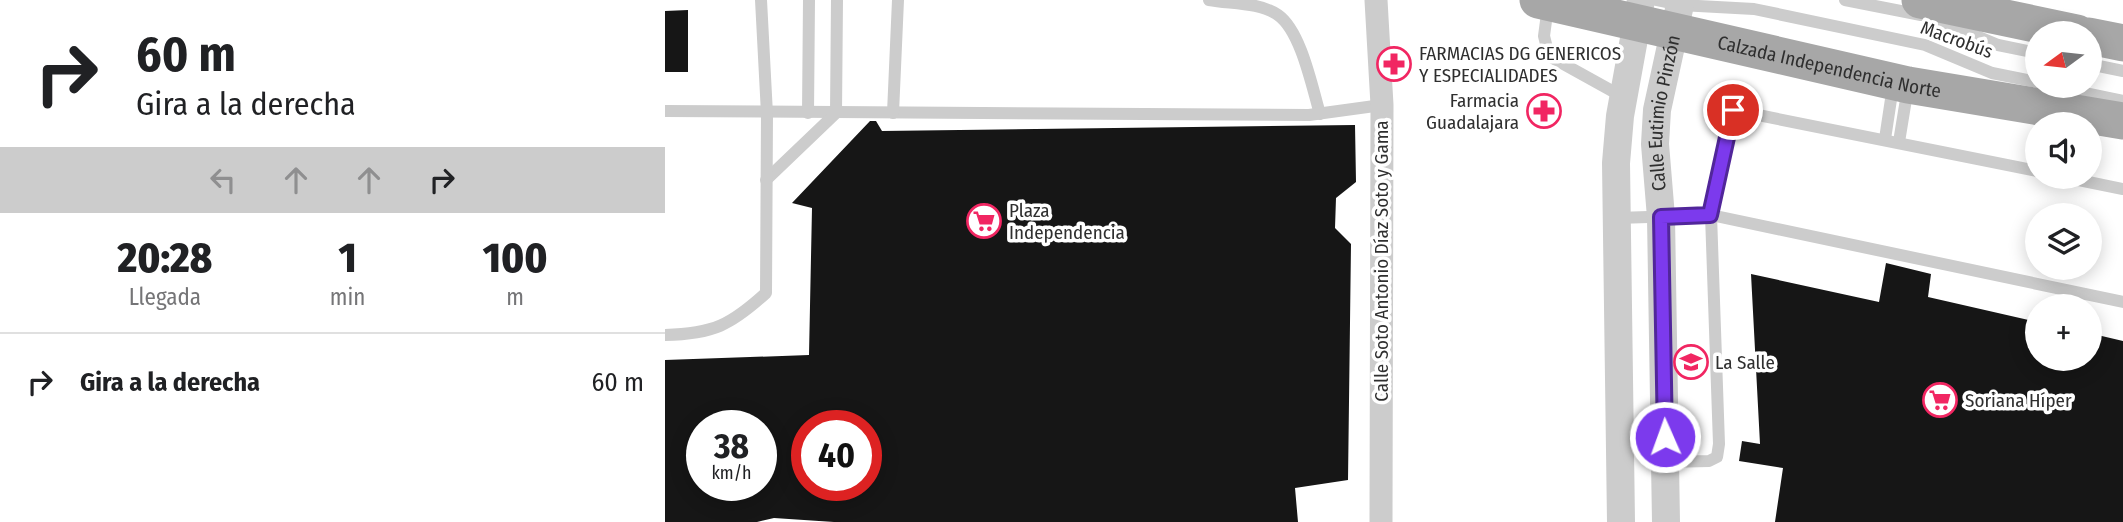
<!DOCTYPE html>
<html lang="es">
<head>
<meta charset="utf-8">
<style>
	:root { --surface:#fff; --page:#f6f6f6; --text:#202124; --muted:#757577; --line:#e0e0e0 }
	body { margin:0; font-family:"Fira Sans Condensed",sans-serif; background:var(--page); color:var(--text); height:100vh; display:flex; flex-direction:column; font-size:26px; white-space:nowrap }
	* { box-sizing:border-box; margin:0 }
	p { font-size:23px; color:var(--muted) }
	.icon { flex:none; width:38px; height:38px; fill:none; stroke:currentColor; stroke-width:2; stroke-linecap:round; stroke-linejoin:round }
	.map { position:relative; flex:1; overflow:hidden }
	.side { display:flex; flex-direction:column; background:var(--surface); width:665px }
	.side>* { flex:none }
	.hud { background:#fff; color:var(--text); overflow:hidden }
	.needle { width:46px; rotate:255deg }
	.fabs { position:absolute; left:1360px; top:21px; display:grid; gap:14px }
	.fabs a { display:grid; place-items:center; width:77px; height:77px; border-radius:50%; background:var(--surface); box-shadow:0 4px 18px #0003; font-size:35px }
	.speed { position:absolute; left:21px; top:410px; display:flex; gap:14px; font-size:35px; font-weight:700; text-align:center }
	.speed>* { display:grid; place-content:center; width:91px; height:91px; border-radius:50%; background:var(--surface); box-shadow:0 4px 18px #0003; line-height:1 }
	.speed small { font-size:18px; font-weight:400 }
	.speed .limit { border:10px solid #d22; background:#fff; color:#111 }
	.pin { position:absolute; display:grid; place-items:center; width:60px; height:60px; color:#fff; margin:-30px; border:4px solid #fff; border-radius:50%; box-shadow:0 2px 7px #0007 }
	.me { position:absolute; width:77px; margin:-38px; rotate:358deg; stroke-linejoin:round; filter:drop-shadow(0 0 5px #0008) }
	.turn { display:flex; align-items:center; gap:24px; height:147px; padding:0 21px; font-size:32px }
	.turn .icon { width:91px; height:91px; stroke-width:2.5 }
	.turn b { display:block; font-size:49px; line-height:60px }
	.lanes { display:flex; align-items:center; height:66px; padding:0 21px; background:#0003; justify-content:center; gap:35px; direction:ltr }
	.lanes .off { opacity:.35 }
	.eta { display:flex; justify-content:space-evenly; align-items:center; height:119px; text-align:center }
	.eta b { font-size:42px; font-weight:800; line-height:49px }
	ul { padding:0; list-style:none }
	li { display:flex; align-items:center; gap:21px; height:98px; padding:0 21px; border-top:2px solid var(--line) }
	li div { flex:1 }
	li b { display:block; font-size:26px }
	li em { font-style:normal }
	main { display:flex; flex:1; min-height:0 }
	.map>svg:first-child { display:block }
	.building { fill:#161616; fill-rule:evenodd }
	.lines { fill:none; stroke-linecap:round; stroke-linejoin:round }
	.service { stroke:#ccc; stroke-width:12 }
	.minor { stroke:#ccc; stroke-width:23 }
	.tertiary { stroke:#ccc; stroke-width:28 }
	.primary { stroke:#a7a7a7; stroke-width:37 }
	.route-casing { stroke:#51269a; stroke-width:18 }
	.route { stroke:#7c3aed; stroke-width:12 }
	.labels { text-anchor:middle; stroke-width:7; stroke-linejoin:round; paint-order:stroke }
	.street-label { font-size:19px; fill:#2f2f2f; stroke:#fff }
	.poi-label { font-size:19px; fill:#2f2f2f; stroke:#fff; text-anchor:start }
</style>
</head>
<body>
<main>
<section class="side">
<div class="hud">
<div class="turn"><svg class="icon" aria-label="right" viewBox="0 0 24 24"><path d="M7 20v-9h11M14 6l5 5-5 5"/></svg><div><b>60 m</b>Gira a la derecha</div></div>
<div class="lanes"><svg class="icon off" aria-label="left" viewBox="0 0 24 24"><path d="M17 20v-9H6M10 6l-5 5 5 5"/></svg><svg class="icon off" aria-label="ahead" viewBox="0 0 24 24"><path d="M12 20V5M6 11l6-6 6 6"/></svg><svg class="icon off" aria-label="ahead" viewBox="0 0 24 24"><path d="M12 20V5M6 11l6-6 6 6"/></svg><svg class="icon" aria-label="right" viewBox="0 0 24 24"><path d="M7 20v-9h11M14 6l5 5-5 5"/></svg></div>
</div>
<div class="eta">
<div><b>20:28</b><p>Llegada</p></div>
<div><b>1</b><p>min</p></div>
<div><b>100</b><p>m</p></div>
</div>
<ul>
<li><svg class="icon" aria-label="right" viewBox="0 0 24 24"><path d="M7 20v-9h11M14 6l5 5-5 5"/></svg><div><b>Gira a la derecha</b></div><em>60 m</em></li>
</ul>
</section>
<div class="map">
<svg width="1458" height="522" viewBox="0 0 1458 522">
	<rect width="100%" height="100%" fill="#fff"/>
	<g class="building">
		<polygon points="23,10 23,72 0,72 0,11"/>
		<path d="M205 121H211L217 131 690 125 691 182 671 198 670 228 686 244 683 480 630 488 633 522H169L109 518 92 522H0V360L144 355 147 208 127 203ZM37 425H96V485H37ZM142 425H201V485H142Z"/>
		<polygon points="1221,263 1266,274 1263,297 1372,322 1372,359 1424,359 1424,333 1458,341 1458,522 1110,522 1118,468 1074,461 1077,441 1095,444 1086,274 1214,302"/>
	</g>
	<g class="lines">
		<g class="service">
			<path d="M544 0C566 4 594 2 613 15 636 31 647 87 655 114"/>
			<polyline points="991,0 1015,5 1089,9 1260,45 1327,73 1372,82"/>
			<polyline points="1180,0 1256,15"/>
			<polyline points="883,6 879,36 884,56 958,97"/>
			<polyline points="1273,20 1333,45 1372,53"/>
			<polyline points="1424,64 1458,71"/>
			<polyline points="1387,86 1458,101"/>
			<polyline points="0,111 644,115 717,105"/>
			<polyline points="143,113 144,0"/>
			<polyline points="228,113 233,0"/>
			<polyline points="1220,139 1228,86"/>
			<polyline points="1234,142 1243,87"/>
			<polyline points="1399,177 1458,189"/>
			<polyline points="101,180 171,113 172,0"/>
			<polyline points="952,218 1046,215 1458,302"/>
			<path d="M0 335C48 334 66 325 101 293L102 114 96 0"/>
			<polyline points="1000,462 1044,461 1052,457 1054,444 1046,215 1068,110 1372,171"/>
		</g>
		<polyline class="minor" points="711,0 717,105 716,522"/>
		<g class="tertiary">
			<polyline points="956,522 951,163 955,116 976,0"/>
			<path id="s1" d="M1001 522 996 217 990 144 992 110 1016 0"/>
		</g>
		<g class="primary">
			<path id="s2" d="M873 0 1243 85 1458 121"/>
			<polyline points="1255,0 1412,33"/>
			<polyline points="1424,36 1458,43"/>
		</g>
	</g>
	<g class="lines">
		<g class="route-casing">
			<polyline id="route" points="1000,437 996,217 1045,215 1068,110"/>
		</g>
		<use href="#route" class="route"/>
	</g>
	<defs>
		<g id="pharmacy-ring" transform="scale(1.75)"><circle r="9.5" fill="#fff" stroke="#f12662" stroke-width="1.5"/><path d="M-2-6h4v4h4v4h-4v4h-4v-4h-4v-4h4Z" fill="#f12662"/></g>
		<g id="supermarket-ring" transform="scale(1.75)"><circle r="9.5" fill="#fff" stroke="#f12662" stroke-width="1.5"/><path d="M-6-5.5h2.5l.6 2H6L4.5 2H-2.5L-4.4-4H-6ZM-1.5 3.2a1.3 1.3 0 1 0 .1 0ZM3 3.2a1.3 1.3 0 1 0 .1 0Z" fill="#f12662"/></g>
		<g id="school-ring" transform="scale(1.75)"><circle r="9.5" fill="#fff" stroke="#f12662" stroke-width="1.5"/><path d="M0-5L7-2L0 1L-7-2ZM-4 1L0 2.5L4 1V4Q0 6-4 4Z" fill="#f12662"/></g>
	</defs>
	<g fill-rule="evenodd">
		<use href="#pharmacy-ring" x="729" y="64"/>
		<use href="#pharmacy-ring" x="879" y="111"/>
		<use href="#supermarket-ring" x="319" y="221"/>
		<use href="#school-ring" x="1026" y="362"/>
		<use href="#supermarket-ring" x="1275" y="400"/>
	</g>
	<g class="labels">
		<g class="street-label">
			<text transform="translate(1292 39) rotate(20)" y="7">Macrobús</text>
			<text dy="7" stroke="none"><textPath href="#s2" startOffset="299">Calzada Independencia Norte</textPath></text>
			<text dy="7" stroke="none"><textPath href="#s1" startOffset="410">Calle Eutimio Pinzón</textPath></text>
			<text transform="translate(716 261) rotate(-90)" y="7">Calle Soto Antonio Díaz Soto y Gama</text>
		</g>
		<g class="poi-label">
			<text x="754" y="60">FARMACIAS DG GENERICOS<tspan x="754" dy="22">Y ESPECIALIDADES</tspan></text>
			<text x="854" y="107" text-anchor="end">Farmacia<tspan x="854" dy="22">Guadalajara</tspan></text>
			<text x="344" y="217">Plaza<tspan x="344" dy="22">Independencia</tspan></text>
			<text x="1050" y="369">La Salle</text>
			<text x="1300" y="407">Soriana Híper</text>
		</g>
	</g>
</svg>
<div class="fabs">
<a><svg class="needle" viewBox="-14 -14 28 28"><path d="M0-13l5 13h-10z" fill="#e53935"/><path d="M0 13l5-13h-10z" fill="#757577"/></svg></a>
<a><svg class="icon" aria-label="sound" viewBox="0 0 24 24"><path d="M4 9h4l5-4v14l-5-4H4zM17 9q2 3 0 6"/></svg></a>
<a><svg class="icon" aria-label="layers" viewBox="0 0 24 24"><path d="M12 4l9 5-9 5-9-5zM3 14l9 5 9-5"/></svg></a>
<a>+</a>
</div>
<div class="speed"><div>38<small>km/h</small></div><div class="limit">40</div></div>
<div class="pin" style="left:1068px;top:110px;background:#d93025"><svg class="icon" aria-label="arrive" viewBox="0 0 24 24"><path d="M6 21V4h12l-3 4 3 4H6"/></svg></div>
<svg class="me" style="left:1000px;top:437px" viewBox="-20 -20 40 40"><circle r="17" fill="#7c3aed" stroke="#fff" stroke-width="3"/><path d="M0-11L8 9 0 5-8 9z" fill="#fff"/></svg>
</div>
</main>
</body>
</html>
